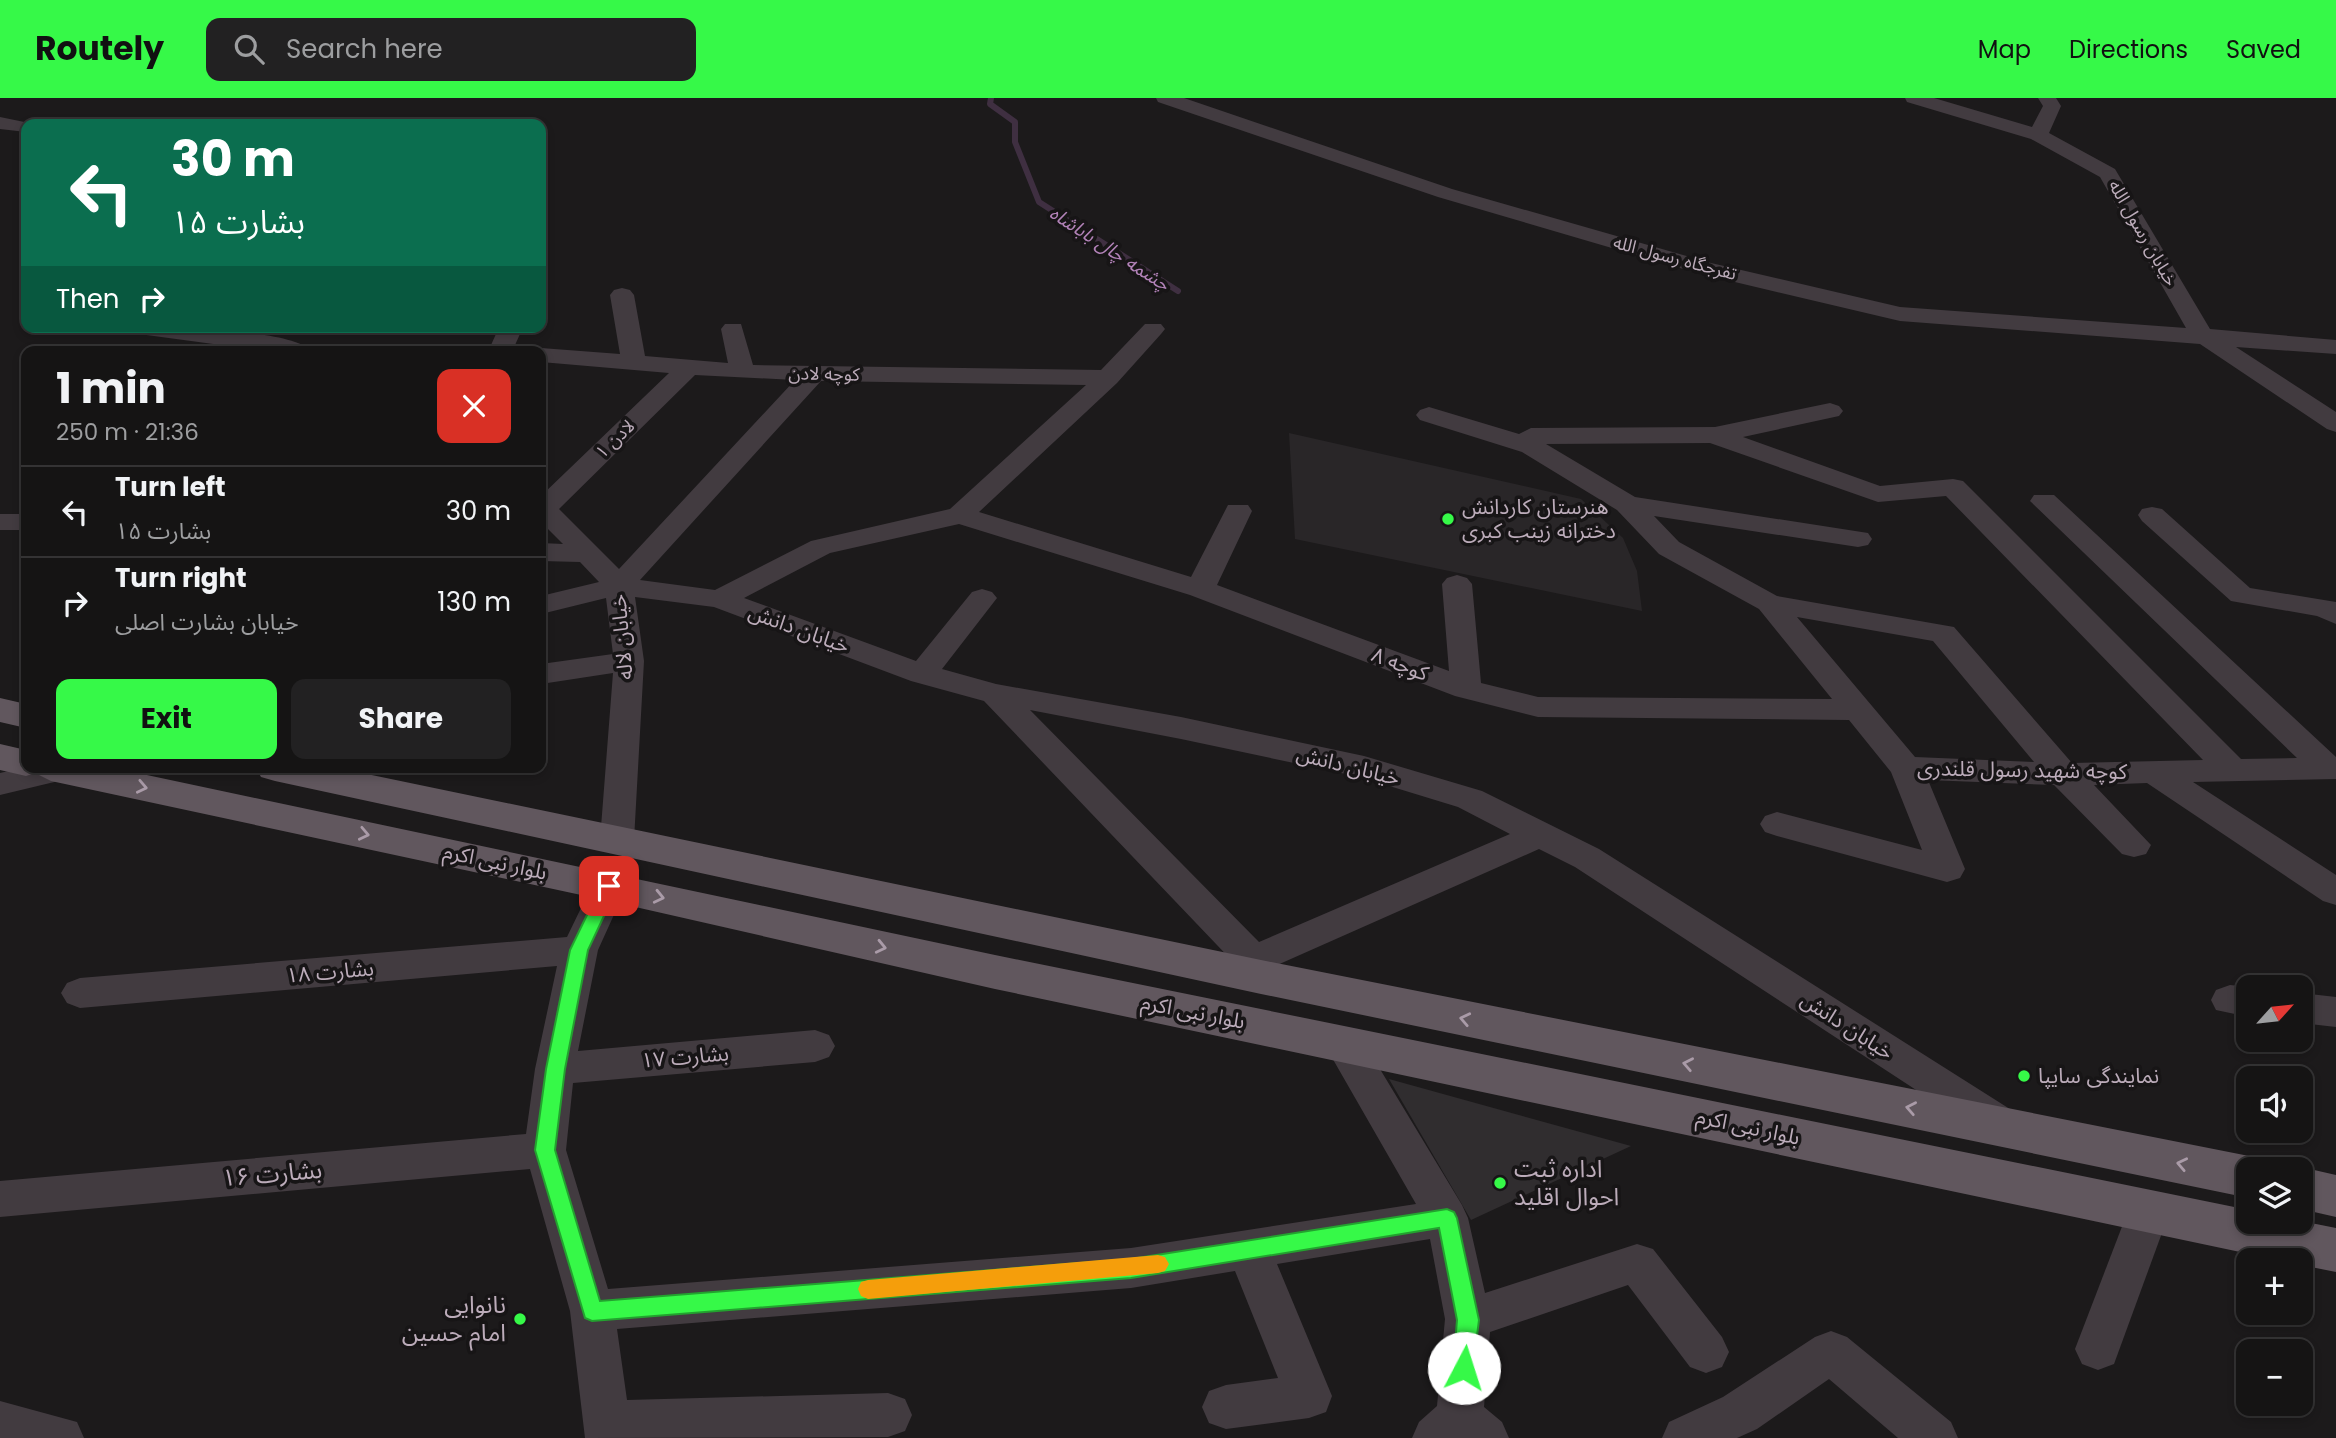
<!DOCTYPE html>
<html lang="en">
<head>
<meta charset="utf-8">
<style>
	:root { --surface:#151414; --page:#222122; --text:#f1f3f6; --muted:#9d9ea0; --line:#343334; --accent:#36f948 }
	body { margin:0; font-family:Poppins,"Noto Sans Arabic",sans-serif; background:var(--page); color:var(--text); height:100vh; display:flex; flex-direction:column; font-size:26px; white-space:nowrap }
	* { box-sizing:border-box; margin:0 }
	p { font-size:23px; color:var(--muted) }
	.icon { flex:none; width:38px; height:38px; fill:none; stroke:currentColor; stroke-width:2; stroke-linecap:round; stroke-linejoin:round }
	.map { position:relative; flex:1; overflow:hidden }
	.details { position:absolute; left:21px; top:248px; width:525px; height:427px; display:flex; flex-direction:column; background:var(--surface); border-radius:14px; box-shadow:0 4px 10px #0003,0 0 0 2px var(--line) }
	.details>* { flex:none }
	.top-card { position:absolute; left:21px; top:21px; width:525px; height:214px; border-radius:14px; box-shadow:0 4px 10px #0003,0 0 0 2px var(--line); background:#0b6e4f; color:#fff; overflow:hidden }
	.needle { width:46px; rotate:63deg }
	.controls { position:absolute; left:2236px; top:877px; display:grid; gap:14px }
	.controls a { display:grid; place-items:center; width:77px; height:77px; border-radius:14px; background:var(--surface); box-shadow:0 4px 10px #0003,0 0 0 2px var(--line); font-size:35px }
	.pin { position:absolute; display:grid; place-items:center; width:60px; height:60px; color:#fff; margin:-30px; border-radius:14px; box-shadow:0 4px 10px #0006 }
	.me { position:absolute; width:77px; margin:-38px; rotate:5deg; stroke-linejoin:round; filter:drop-shadow(0 0 5px #0008) }
	.turn { display:flex; align-items:center; gap:24px; height:147px; padding:0 35px; font-size:32px }
	.turn .icon { width:91px; height:91px; stroke-width:2.5 }
	.turn b { display:block; font-size:49px; line-height:60px }
	.then { display:flex; align-items:center; height:66px; padding:0 35px; background:#0003; gap:14px; font-size:26px }
	.round { display:grid; place-items:center; flex:none; width:74px; height:74px; border-radius:14px; background:var(--page) }
	.summary { display:flex; align-items:center; justify-content:space-between; height:119px; padding:0 35px }
	h1 { font-size:42px; font-weight:700; line-height:52px }
	.button { display:flex; gap:14px; margin-top:auto; padding:14px 35px }
	.button a { flex:1; height:80px; border-radius:14px; background:var(--accent); color:#111; font-size:28px; font-weight:700; line-height:80px; text-align:center }
	.button a+a { background:var(--page); color:var(--text) }
	ul { padding:0; list-style:none }
	li { display:flex; align-items:center; gap:21px; height:91px; padding:0 35px; border-top:2px solid var(--line) }
	li div { flex:1 }
	li b { display:block; font-size:26px }
	li em { font-style:normal }
	header { display:flex; align-items:center; gap:42px; box-sizing:border-box; height:98px; padding:0 35px; background:var(--accent); color:#111 }
	header strong { font-size:33px }
	nav { display:flex; gap:38px; margin-inline-start:auto; font-size:24px }
	.search { width:490px; height:63px; background:var(--page); display:flex; align-items:center; gap:18px; box-sizing:border-box; padding:0 24px; border-radius:14px; color:var(--muted); font-size:26px }
	.map>svg:first-child { display:block }
	.built { fill:#292628 }
	.lines { fill:none; stroke-linecap:round; stroke-linejoin:round }
	.stream { stroke:#3f2f41; stroke-width:6 }
	.building { fill:#302d2f }
	.minor { fill:#423b40; fill-rule:evenodd }
	.major { fill:#61575e; fill-rule:evenodd }
	.oneway { stroke:#aa9ba8 }
	.route { fill:#36f948; stroke:#23a22f; stroke-width:2 }
	.slow { fill:#f59e0b }
	.poi-dot { fill:#36f948; stroke:#171516; stroke-width:2.5 }
	.labels { text-anchor:middle; stroke-width:7; stroke-linejoin:round; paint-order:stroke }
	.far-street-label { font-size:18px; fill:#bcacba; stroke:#171516 }
	.far-water-label { font-size:19px; font-style:italic; fill:#b282b8; stroke:#171516 }
	.poi-label { font-size:21px; fill:#bcacba; stroke:#171516; text-anchor:start }
	.street-label { font-size:21px; fill:#bcacba; stroke:#171516 }
	.near-poi-label { font-size:24px; fill:#bcacba; stroke:#171516; text-anchor:start }
	.near-street-label { font-size:24px; fill:#bcacba; stroke:#171516 }
</style>
</head>
<body>
<header>
<strong>Routely</strong>
<div class="search"><svg class="icon" aria-label="search" viewBox="0 0 24 24"><circle cx="10" cy="10" r="6"/><path d="M15 15l6 6"/></svg>Search here</div>
<nav><a>Map</a><a>Directions</a><a>Saved</a></nav>
</header>
<div class="map">
<svg width="2336" height="1340" viewBox="0 0 2336 1340">
	<rect width="100%" height="100%" fill="#1c1a1b"/>
	<polygon class="built" points="1289,335 1581,401 1623,440 1637,473 1642,513 1295,441"/>
	<g class="lines">
		<polyline class="stream" points="991,0 990,6 1015,24 1015,44 1039,104 1178,193"/>
	</g>
	<polygon class="building" points="1389,981 1631,1048 1471,1122"/>
	<g class="lines">
		<g class="minor">
			<polygon points="1156,0 1184,0 1452,91 1711,165 1900,209 2186,230 2100,79 2031,41 1907,4 1905,0 1934,0 2032,29 2043,8 2038,0 2056,0 2061,8 2049,35 2115,71 2210,231 2336,242 2336,256 2236,249 2336,314 2336,334 2327,331 2200,246 1900,223 1697,175 1438,99 1158,4"/>
			<polygon points="0,19 34,26 26,26 26,34 0,31"/>
			<path d="M622 190 630 192 634 197 645 258 728 265 721 231 725 226H741L753 267 1101 272 1145 226H1161L1165 231 1161 236 1117 285 979 414 1191 479 1228 407H1248L1252 413 1217 487 1449 573 1442 486 1447 480 1457 477 1467 480 1472 486 1481 585 1538 599 1832 601 1759 511 1659 456 1617 412 1522 354 1420 322 1416 317 1420 312 1429 309 1519 336 1531 330 1715 329 1830 305 1839 308 1843 313 1839 318 1743 339 1880 388 1953 381 1963 383 2241 661 2297 660 2030 403 2034 397H2054L2336 659V681L2193 684 2336 777V807L2323 803 2147 685 2094 687 2151 747 2146 756 2134 759 2122 756 2054 687 1928 682 1965 771 1960 780 1947 784 1777 738 1765 734 1760 726 1765 718 1777 714 1922 752 1891 674 1849 622 1538 619 1455 598 1190 497 959 426 830 455 744 500 916 563 972 494 982 491 992 494 997 500 942 571 996 586 1181 619 1364 658 1482 693 1599 751 2013 1013 2019 1025 2013 1037 1999 1042 1985 1037 1575 769 1539 751 1275 868 1280 879 1274 889 1261 893 1248 889 1238 869 984 603 911 583 714 509 635 499 644 563 634 742 629 751 617 754 605 751 600 742 613 575 541 586V566L613 556 606 500 541 516V498L599 484 580 464 541 463V445L563 446 541 424V398L669 275 541 264V254H531L541 250 620 256 610 197 614 192ZM695 277 795 282 619 471 559 411ZM821 283 1086 287 950 411 811 443 715 492 640 482ZM1710 345 1878 404 1946 398 2203 662 2072 665 1954 529 1777 498 1679 444 1654 418 1858 449 1868 447 1872 441 1868 435 1635 399 1546 346ZM1797 519 1933 543 2034 664 1915 659ZM1030 612 1181 641 1360 679 1458 709 1510 736 1259 844Z"/>
			<path d="M127 229C159 229 296 230 312 254H273L139 236 131 234Z"/>
			<polygon points="499,229 523,229 512,254 488,254"/>
			<polygon points="2152,409 2162,411 2250,490 2336,504 2336,526 2317,518 2231,503 2142,423 2138,417 2142,411"/>
			<rect x="0" y="416" width="26" height="16"/>
			<polygon points="26,669 26,670 76,672 71,680 0,697 0,675"/>
			<polygon points="609,775 622,779 627,788 598,852 578,953 815,932 829,937 835,948 829,959 815,964 573,985 566,1052 608,1191 1131,1150 1416,1106 1323,944 1329,933 1343,929 1357,933 1462,1107 1468,1120 1485,1195 1637,1146 1653,1151 1722,1239 1729,1254 1722,1269 1706,1275 1690,1269 1628,1187 1490,1234 1484,1309 1502,1324 1509,1340 1412,1340 1419,1324 1437,1308 1445,1221 1430,1141 1277,1166 1332,1298 1326,1314 1309,1320 1226,1331 1209,1325 1202,1309 1209,1293 1226,1287 1278,1280 1235,1173 1131,1190 617,1231 627,1302 888,1295 905,1301 912,1317 905,1333 888,1339 585,1340 570,1213 530,1071 0,1119 0,1083 526,1036 535,971 557,868 80,910 67,905 61,895 67,885 80,880 567,839 596,779"/>
			<polygon points="2230,887 2249,889 2249,919 2216,912 2211,902 2216,892"/>
			<polygon points="2301,895 2336,899 2336,929 2301,925"/>
			<polygon points="2149,1095 2164,1100 2170,1113 2114,1266 2098,1272 2082,1266 2075,1251 2128,1113 2134,1100"/>
			<polygon points="1831,1233 1847,1239 1951,1324 1958,1340 1898,1340 1829,1281 1757,1331 1737,1340 1662,1340 1669,1324 1723,1299 1815,1239"/>
			<polygon points="0,1303 77,1324 84,1340 0,1340"/>
		</g>
		<g class="major">
			<polygon points="0,600 26,606 26,630 0,624"/>
			<polygon points="0,646 26,652 26,670 114,670 995,857 2249,1112 2249,1124 2301,1123 2336,1130 2336,1174 2301,1167 2301,1162 2278,1162 995,891 609,803 51,683 35,675 26,678 0,672"/>
			<polygon points="256,670 338,670 1261,862 2249,1058 2266,1064 2269,1071 2249,1071 2249,1100 1261,896 275,683 261,679"/>
			<polygon points="2301,1069 2336,1077 2336,1119 2301,1111 2301,1071 2296,1071"/>
		</g>
	</g>
	<defs><path id="oneway-chevron" d="M-2-3.5L2.5 0L-2 3.5" fill="none" stroke-width="1.6" stroke-linecap="round" stroke-linejoin="round" transform="scale(1.75)"/></defs>
	<g class="oneway">
		<use href="#oneway-chevron" transform="translate(142 689) rotate(12)"/>
		<use href="#oneway-chevron" transform="translate(364 736) rotate(12)"/>
		<use href="#oneway-chevron" transform="translate(659 799) rotate(13)"/>
		<use href="#oneway-chevron" transform="translate(881 849) rotate(13)"/>
		<use href="#oneway-chevron" transform="translate(1465 921) rotate(-168)"/>
		<use href="#oneway-chevron" transform="translate(1688 966) rotate(-169)"/>
		<use href="#oneway-chevron" transform="translate(1911 1010) rotate(-169)"/>
		<use href="#oneway-chevron" transform="translate(2182 1066) rotate(-168)"/>
	</g>
	<polygon class="route" points="609,782 618,788 588,852 565,971 555,1052 600,1203 1131,1161 1447,1111 1454,1114 1457,1120 1479,1222 1472,1277 1464,1280 1456,1277 1453,1270 1457,1222 1439,1130 1131,1180 592,1223 585,1220 535,1052 546,971 570,852 601,788"/>
	<polygon class="slow" points="1158,1157 1165,1159 1169,1166 1165,1173 1158,1175 868,1201 861,1198 858,1191 861,1184 868,1182"/>
	<g class="poi-dot">
		<circle cx="1448" cy="421" r="7"/>
		<circle cx="2024" cy="978" r="7"/>
		<circle cx="1500" cy="1085" r="7"/>
		<circle cx="520" cy="1221" r="7"/>
	</g>
	<g class="labels">
		<g class="far-street-label">
			<text transform="translate(2143 135) rotate(60)" y="6">خیابان رسول الله</text>
			<text transform="translate(1675 160) rotate(15)" y="6">تفرجگاه رسول الله</text>
			<text transform="translate(824 276) rotate(1)" y="6">کوچه لادن</text>
			<text transform="translate(615 341) rotate(-44)" y="6">لادن ۱</text>
		</g>
		<g class="far-water-label">
			<text transform="translate(1110 150) rotate(33)" y="7">چشمه چال باباشاه</text>
		</g>
		<g class="poi-label">
			<text x="1462" y="416">هنرستان کاردانش<tspan x="1462" dy="24">دخترانه زینب کبری</tspan></text>
			<text x="2038" y="985">نمایندگی سایپا</text>
		</g>
		<g class="street-label">
			<text transform="translate(799 531) rotate(20)" y="7">خیابان دانش</text>
			<text transform="translate(622 539) rotate(-95)" y="7">خیابان لاله</text>
			<text transform="translate(1400 566) rotate(21)" y="7">کوچه ۸</text>
			<text transform="translate(1348 668) rotate(14)" y="7">خیابان دانش</text>
			<text transform="translate(2022 672) rotate(1)" y="7">کوچه شهید رسول قلندری</text>
			<text transform="translate(495 764) rotate(12)" y="7">بلوار نبی اکرم</text>
			<text transform="translate(330 874) rotate(-5)" y="7">بشارت ۱۸</text>
			<text transform="translate(1193 914) rotate(11)" y="7">بلوار نبی اکرم</text>
			<text transform="translate(1847 928) rotate(33)" y="7">خیابان دانش</text>
			<text transform="translate(685 959) rotate(-5)" y="7">بشارت ۱۷</text>
			<text transform="translate(1748 1029) rotate(12)" y="7">بلوار نبی اکرم</text>
		</g>
		<g class="near-poi-label">
			<text x="1514" y="1079">اداره ثبت<tspan x="1514" dy="28">احوال اقلید</tspan></text>
			<text x="506" y="1215" text-anchor="end">نانوایی<tspan x="506" dy="28">امام حسین</tspan></text>
		</g>
		<g class="near-street-label">
			<text transform="translate(272 1076) rotate(-5)" y="8">بشارت ۱۶</text>
		</g>
	</g>
</svg>
<div class="controls">
<a><svg class="needle" viewBox="-14 -14 28 28"><path d="M0-13l5 13h-10z" fill="#e53935"/><path d="M0 13l5-13h-10z" fill="#9d9ea0"/></svg></a>
<a><svg class="icon" aria-label="sound" viewBox="0 0 24 24"><path d="M4 9h4l5-4v14l-5-4H4zM17 9q2 3 0 6"/></svg></a>
<a><svg class="icon" aria-label="layers" viewBox="0 0 24 24"><path d="M12 4l9 5-9 5-9-5zM3 14l9 5 9-5"/></svg></a>
<a>+</a>
<a>−</a>
</div>
<div class="pin" style="left:609px;top:788px;background:#d93025"><svg class="icon" aria-label="arrive" viewBox="0 0 24 24"><path d="M6 21V4h12l-3 4 3 4H6"/></svg></div>
<svg class="me" style="left:1464px;top:1270px" viewBox="-20 -20 40 40"><circle r="19" fill="#fff"/><path d="M0-13L10 11 0 6-10 11z" fill="#36f948"/></svg>
<div class="top-card">
<div class="turn"><svg class="icon" aria-label="left" viewBox="0 0 24 24"><path d="M17 20v-9H6M10 6l-5 5 5 5"/></svg><div><b>30 m</b>بشارت ۱۵</div></div>
<div class="then">Then<svg class="icon" aria-label="right" viewBox="0 0 24 24"><path d="M7 20v-9h11M14 6l5 5-5 5"/></svg></div>
</div>
<section class="details">
<div class="summary"><div><h1>1 min</h1><p>250 m · 21:36</p></div><a class="round" style="background:#d93025;color:#fff"><svg class="icon" aria-label="close" viewBox="0 0 24 24"><path d="M6 6l12 12M18 6L6 18"/></svg></a></div>
<ul>
<li><svg class="icon" aria-label="left" viewBox="0 0 24 24"><path d="M17 20v-9H6M10 6l-5 5 5 5"/></svg><div><b>Turn left</b><p>بشارت ۱۵</p></div><em>30 m</em></li>
<li><svg class="icon" aria-label="right" viewBox="0 0 24 24"><path d="M7 20v-9h11M14 6l5 5-5 5"/></svg><div><b>Turn right</b><p>خیابان بشارت اصلی</p></div><em>130 m</em></li>
</ul>
<div class="button"><a>Exit</a><a>Share</a></div>
</section>
</div>
</body>
</html>
